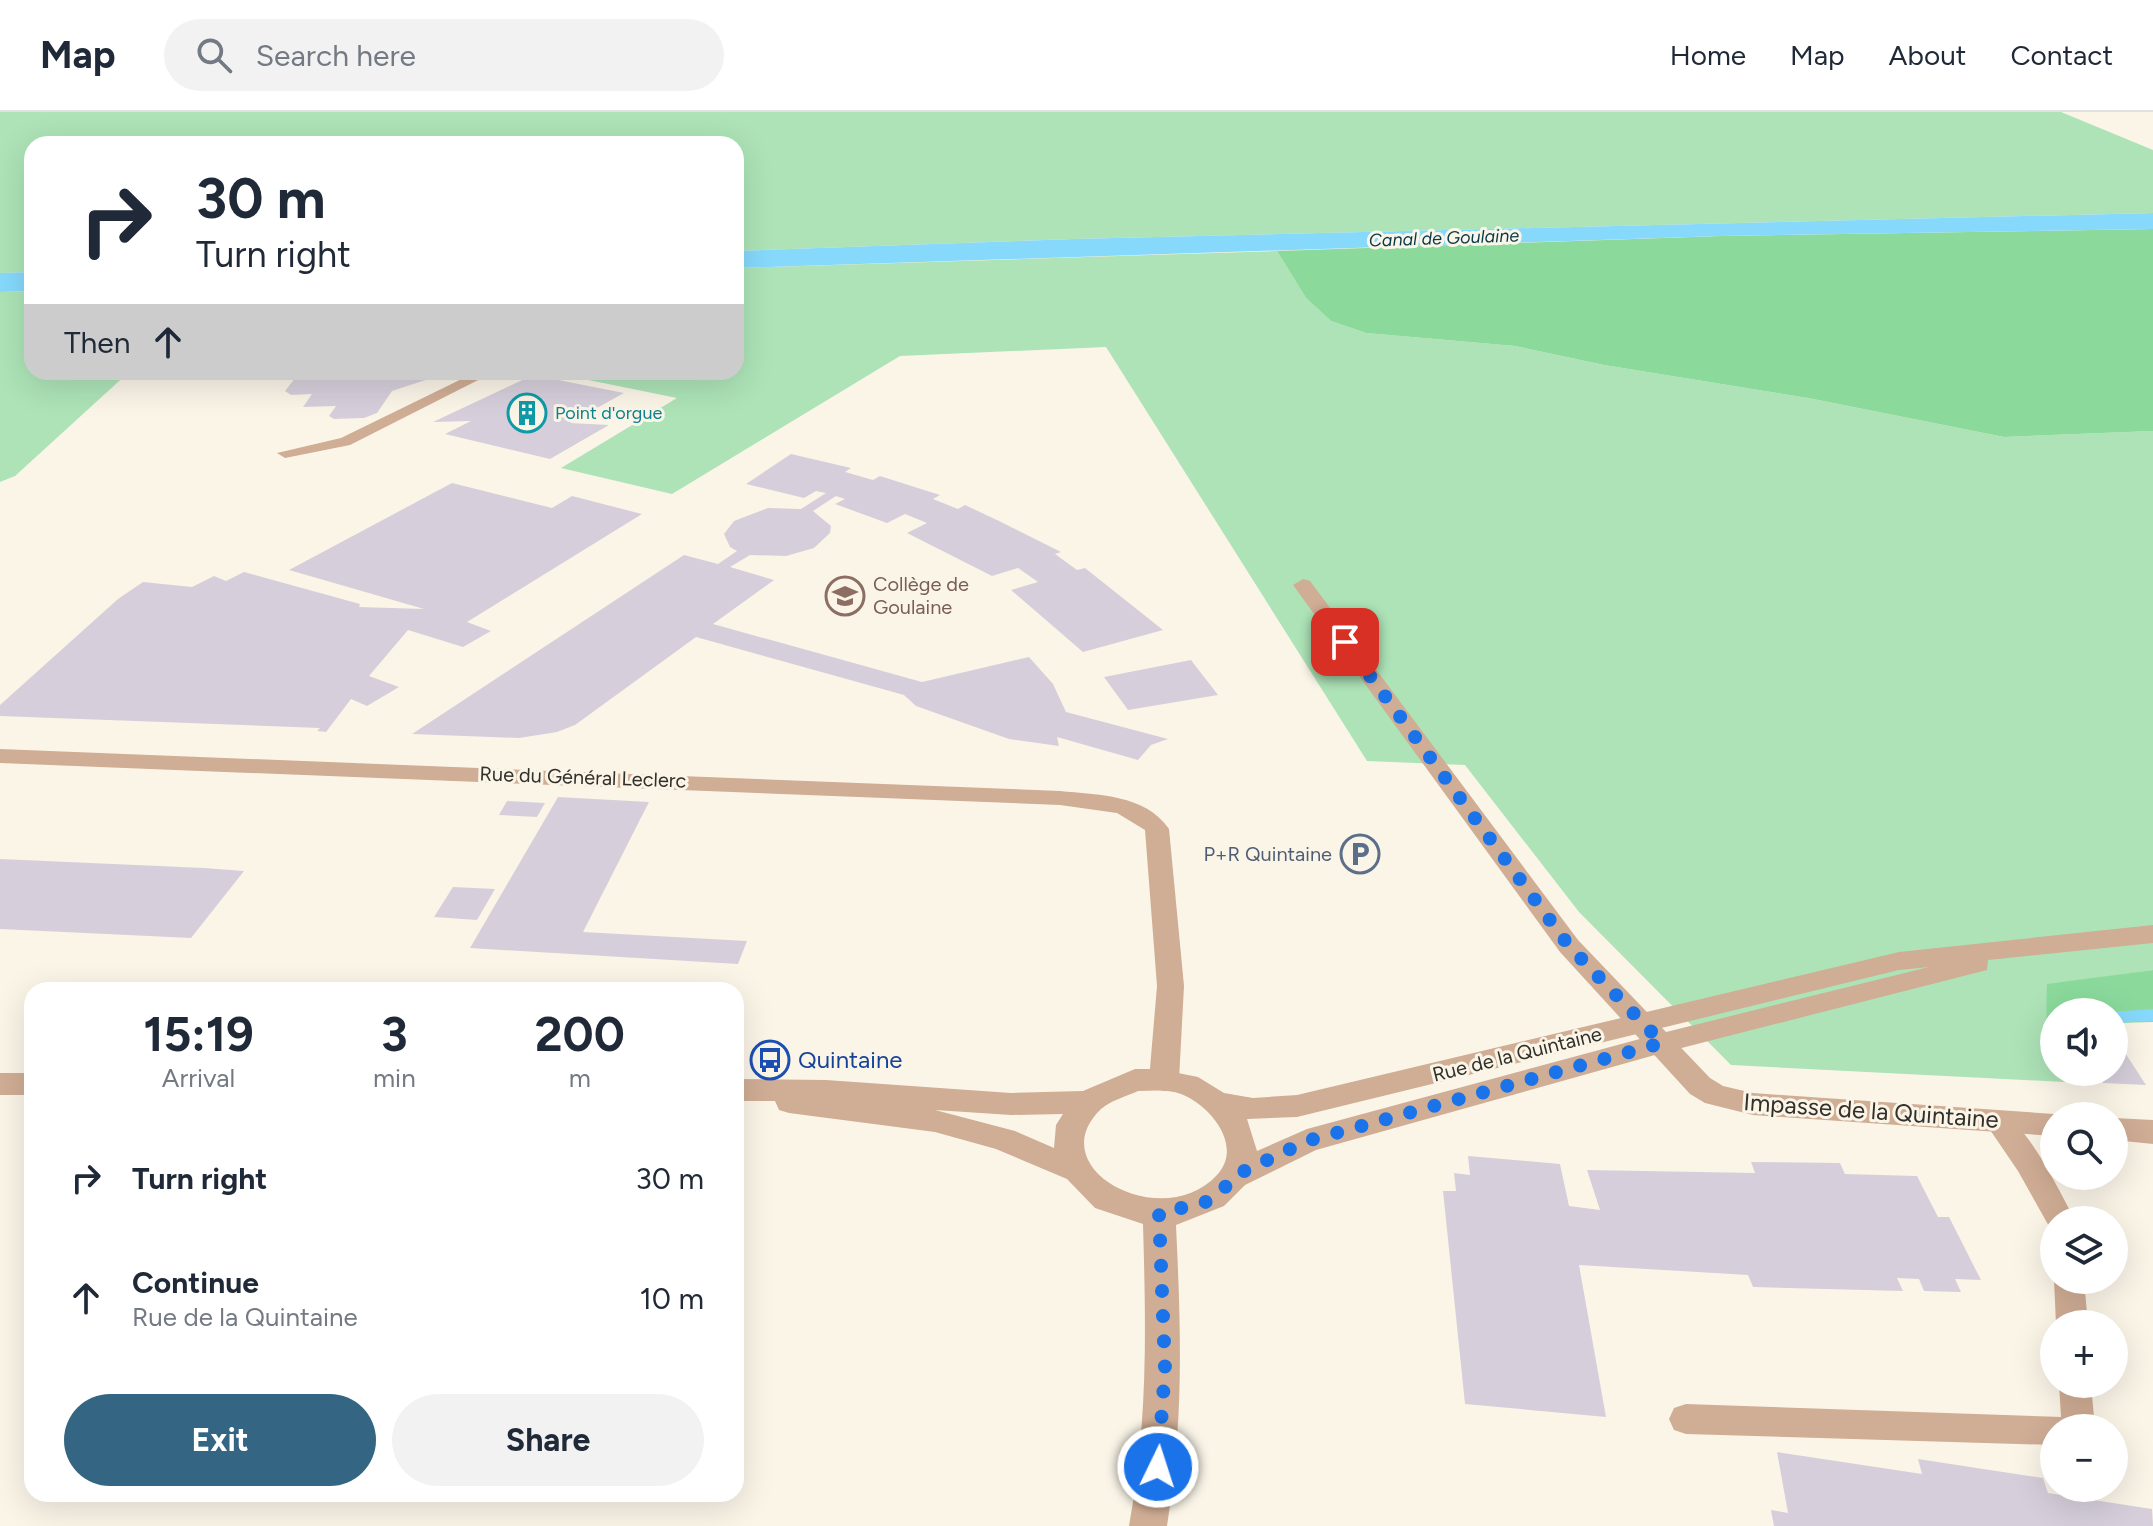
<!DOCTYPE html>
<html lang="en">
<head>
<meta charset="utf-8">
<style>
	:root { --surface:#fff; --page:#f2f2f3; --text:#1f2937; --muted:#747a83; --line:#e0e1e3; --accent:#346684 }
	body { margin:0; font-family:Figtree,sans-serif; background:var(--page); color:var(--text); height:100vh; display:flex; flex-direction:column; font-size:30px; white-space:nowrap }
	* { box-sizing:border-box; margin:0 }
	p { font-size:26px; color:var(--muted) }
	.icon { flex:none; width:44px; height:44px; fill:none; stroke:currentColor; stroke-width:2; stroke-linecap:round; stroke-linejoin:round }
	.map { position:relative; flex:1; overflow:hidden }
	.sheet { position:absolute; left:24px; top:870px; width:720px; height:520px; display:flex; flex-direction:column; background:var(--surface); border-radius:24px; box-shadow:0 8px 32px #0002 }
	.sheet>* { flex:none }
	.hud { position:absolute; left:24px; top:24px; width:720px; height:244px; border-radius:24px; box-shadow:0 8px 32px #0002; background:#fff; color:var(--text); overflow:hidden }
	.tools { position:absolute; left:2040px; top:886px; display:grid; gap:16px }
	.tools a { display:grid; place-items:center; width:88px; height:88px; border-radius:50%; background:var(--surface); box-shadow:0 8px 32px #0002; font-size:40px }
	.pin { position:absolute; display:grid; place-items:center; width:68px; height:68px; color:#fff; margin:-34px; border-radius:16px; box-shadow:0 4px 12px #0006 }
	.me { position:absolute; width:88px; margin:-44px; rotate:4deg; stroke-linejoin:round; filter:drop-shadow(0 0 6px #0008) }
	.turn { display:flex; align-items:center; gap:28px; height:168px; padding:0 40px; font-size:36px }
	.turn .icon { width:104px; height:104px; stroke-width:2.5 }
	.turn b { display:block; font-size:56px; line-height:68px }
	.then { display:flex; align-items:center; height:76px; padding:0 40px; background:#0003; gap:16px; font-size:30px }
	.eta { display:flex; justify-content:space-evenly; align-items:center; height:136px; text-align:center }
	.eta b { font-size:48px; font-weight:700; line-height:56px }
	.action { display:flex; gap:16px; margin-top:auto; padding:16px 40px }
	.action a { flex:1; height:92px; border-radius:48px; background:var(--accent); color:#fff; font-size:32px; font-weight:700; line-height:92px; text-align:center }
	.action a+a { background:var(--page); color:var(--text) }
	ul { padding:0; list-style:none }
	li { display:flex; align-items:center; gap:24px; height:120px; padding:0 40px }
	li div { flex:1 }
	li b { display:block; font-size:30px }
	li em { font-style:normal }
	header { display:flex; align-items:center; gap:48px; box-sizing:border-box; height:112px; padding:0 40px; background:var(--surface); border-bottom:2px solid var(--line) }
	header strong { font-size:38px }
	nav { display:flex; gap:44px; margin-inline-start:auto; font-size:28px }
	.search { width:560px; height:72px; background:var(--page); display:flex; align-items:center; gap:20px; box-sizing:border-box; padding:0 28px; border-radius:44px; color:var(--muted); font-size:30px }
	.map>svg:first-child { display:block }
	.green { fill:#ade3b7 }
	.forest { fill:#8bda9c }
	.water { fill:#86d9fb }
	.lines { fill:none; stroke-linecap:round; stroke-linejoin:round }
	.stream { fill:#86d9fb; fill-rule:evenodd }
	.building { fill:#d6cfdb }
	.service { fill:#d0ad95; fill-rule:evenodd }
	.minor { fill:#d0ad95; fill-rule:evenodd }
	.tertiary { fill:#d0ad95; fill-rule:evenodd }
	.route { stroke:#1a73e8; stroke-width:14; stroke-dasharray:0 25.2 }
	.labels { text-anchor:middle; stroke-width:6; stroke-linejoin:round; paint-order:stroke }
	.far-water-label { font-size:18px; font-style:italic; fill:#063a4b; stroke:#fbf5e8 }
	.far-culture-label { font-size:18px; fill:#0d838f; stroke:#fbf5e8; text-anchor:start }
	.education-label { font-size:20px; fill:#785e54; stroke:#fbf5e8; text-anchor:start }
	.street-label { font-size:20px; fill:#32302b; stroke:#fbf5e8 }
	.service-label { font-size:20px; fill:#4e5e75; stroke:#fbf5e8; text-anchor:end }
	.near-transit-label { font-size:24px; fill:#164399; stroke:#fbf5e8; text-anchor:start }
	.near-street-label { font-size:24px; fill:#32302b; stroke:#fbf5e8 }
</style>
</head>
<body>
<header>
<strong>Map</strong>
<div class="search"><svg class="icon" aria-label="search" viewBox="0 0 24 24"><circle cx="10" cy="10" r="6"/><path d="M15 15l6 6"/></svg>Search here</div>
<nav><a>Home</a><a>Map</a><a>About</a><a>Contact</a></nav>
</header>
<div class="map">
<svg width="2153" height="1414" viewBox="0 0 2153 1414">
	<rect width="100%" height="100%" fill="#fbf5e8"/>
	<g class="green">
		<polygon points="0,0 2061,0 2153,38 2153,101 1074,127 736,139 736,32 32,32 32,160 0,161"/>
		<polygon points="1277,139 1306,186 1331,209 1366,221 1515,234 1604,253 1808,286 2004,325 2153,319 2153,858 2048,873 2046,911 2054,937 2054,960 2061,960 2065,970 1731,953 1579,800 1465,653 1367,649 1106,235 900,244 672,382 561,356 677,286 549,260 736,260 736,156"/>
		<polygon points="32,179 32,260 129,260 15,364 0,370 0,180"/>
	</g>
	<g class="forest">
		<polygon points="2153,117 2153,319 2004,325 1808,286 1604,253 1515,234 1366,221 1331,209 1306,186 1277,139 1721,124"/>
		<polygon points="2153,858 2153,910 2114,911 2114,900 2054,900 2054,911 2046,911 2047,872"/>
	</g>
	<g class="water">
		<polygon points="2153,101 2153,117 1721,124 736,156 736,139 1074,127"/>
		<polygon points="32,160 32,179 0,180 0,161"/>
	</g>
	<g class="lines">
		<polygon class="stream" points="2153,897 2153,909 2114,911 2114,900 2112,900"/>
	</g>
	<g class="building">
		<polygon points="300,260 447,260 447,261 392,279 377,301 364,306 334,307 329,304 336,294 303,295 312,282 291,283 285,279"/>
		<polygon points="533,263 624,281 570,311 609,313 550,347 445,322 471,309 433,310"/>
		<polygon points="791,342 851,356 845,360 873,368 880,364 940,383 933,387 958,397 965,393 997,408 1061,440 1055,442 1077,458 1085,456 1163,518 1083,540 1011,478 1038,470 1018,456 992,464 907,421 927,411 905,402 887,411 835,392 845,387 836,384 813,399 831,414 830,421 814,436 786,444 750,443 730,455 774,468 713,512 922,570 1029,545 1053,572 1066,600 1168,627 1151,633 1138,648 1057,625 1059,634 1009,627 916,594 904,583 696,525 575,613 557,620 519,626 412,622 684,443 718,452 737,439 730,435 724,422 734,409 768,396 801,397 826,381 816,379 804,386 746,372"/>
		<polygon points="452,371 552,396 572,384 642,402 467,510 491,519 463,535 408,518 369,564 399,575 367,594 351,587 326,620 317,619 320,616 0,604 0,593 118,487 143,470 192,475 214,464 226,469 244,460 360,492 359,495 424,497 289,458"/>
		<polygon points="1191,548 1218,583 1128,598 1104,565"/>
		<polygon points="558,685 649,690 583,820 747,829 738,852 470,836"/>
		<polygon points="507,689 545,691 537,705 499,703"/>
		<polygon points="0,747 204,756 244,759 191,826 0,817"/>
		<polygon points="453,775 495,777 477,808 434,805"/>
		<polygon points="2114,929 2118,930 2146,973 2103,971 2096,960 2114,960"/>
		<polygon points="1468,1044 1560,1052 1569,1094 1600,1098 1587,1058 1755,1061 1751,1050 1840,1051 1845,1062 1917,1064 1938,1105 1949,1105 1981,1168 1955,1167 1961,1180 1924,1179 1919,1167 1897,1166 1903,1179 1753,1175 1748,1163 1579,1153 1606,1305 1465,1292 1443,1079 1456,1079 1454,1061 1470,1063"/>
		<polygon points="1777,1340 1922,1362 1918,1347 2043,1366 2048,1381 2152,1397 2153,1414 1774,1414 1771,1398 1788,1401"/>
	</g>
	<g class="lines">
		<g class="service">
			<polygon points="476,260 494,260 350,333 285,346 277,341 341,326"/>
			<path d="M1998 999C2025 1007 2061 1082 2075 1108H2054V1118L2050 1116 2018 1059 1984 1009 1988 1002Z"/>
			<polygon points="2054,1168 2084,1168 2088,1212 2056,1212"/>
			<polygon points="2059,1272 2091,1272 2095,1316 2054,1316 2054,1333 1686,1322 1674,1318 1669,1307 1674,1296 1686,1292 2061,1305"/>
		</g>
		<g class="minor">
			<polygon points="1303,467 1310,469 1578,828 1710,966 1723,974 1753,981 2054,1002 2062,1004 2054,1004 2054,1024 1753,1003 1705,991 1690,982 1560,840 1293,473"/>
			<path d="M0 637 1060 679C1098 683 1145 682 1169 717L1184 874 1179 968 1174 976 1164 979 1154 976 1149 968 1157 874 1145 718 1117 701 1060 693 0 651Z"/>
			<polygon points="2114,1006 2153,1008 2153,1032 2114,1028"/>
		</g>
		<g class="tertiary">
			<path d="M2153 813V831L1988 848 1987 858 1662 941 1316 1038 1245 1073 1224 1094 1176 1113C1181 1219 1184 1308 1167 1414H1129C1148 1308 1146 1219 1143 1112L1095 1096 1067 1067 996 1037 935 1020 789 1001 779 998 775 989H736V967L826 968 1011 981 1083 979 1135 957H1158L1198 965 1224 981 1253 986 1297 983 1899 840ZM1929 855 1662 921 1307 1017 1257 1039 1247 1007 1297 1005 1899 858ZM1138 979C1152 979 1168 977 1181 982 1210 993 1244 1034 1217 1063 1163 1122 1039 1057 1101 997 1110 989 1127 984 1138 979ZM935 998 1011 1003 1063 1002 1056 1013 1054 1036 1015 1019Z"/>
			<rect x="0" y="961" width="32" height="22"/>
		</g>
	</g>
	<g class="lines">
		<polyline class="route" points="1158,1355 1165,1256 1159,1101 1204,1091 1222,1079 1234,1064 1307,1029 1662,931 1569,834 1345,530"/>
	</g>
	<defs>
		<g id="building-ring" transform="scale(2)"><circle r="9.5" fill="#fbf5e8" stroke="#0f9aa8" stroke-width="1.5"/><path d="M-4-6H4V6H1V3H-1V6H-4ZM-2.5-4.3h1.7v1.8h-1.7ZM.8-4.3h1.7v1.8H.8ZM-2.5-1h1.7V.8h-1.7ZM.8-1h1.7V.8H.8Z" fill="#0f9aa8"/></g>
		<g id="school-ring" transform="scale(2)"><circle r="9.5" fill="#fbf5e8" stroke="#8d6e63" stroke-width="1.5"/><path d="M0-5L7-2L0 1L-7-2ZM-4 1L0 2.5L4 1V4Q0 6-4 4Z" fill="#8d6e63"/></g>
		<g id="parking-ring" transform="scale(2)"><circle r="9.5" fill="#fbf5e8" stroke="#5c6f8a" stroke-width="1.5"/><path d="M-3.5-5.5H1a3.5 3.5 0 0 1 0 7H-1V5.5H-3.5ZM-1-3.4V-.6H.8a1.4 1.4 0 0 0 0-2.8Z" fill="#5c6f8a"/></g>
		<g id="bus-ring" transform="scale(2)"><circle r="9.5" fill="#fbf5e8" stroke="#1a4fb4" stroke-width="1.5"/><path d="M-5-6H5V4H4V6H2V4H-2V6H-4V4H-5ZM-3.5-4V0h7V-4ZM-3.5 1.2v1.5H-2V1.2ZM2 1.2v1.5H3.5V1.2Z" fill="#1a4fb4"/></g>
	</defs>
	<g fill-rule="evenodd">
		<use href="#building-ring" x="527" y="301"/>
		<use href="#school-ring" x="845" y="484"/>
		<use href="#parking-ring" x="1360" y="742"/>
		<use href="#bus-ring" x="770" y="948"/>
	</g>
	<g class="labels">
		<g class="far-water-label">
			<text transform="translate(1444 126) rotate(-2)" y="6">Canal de Goulaine</text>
		</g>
		<g class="far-culture-label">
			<text x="555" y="307">Point d'orgue</text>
		</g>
		<g class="education-label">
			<text x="873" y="479">Collège de<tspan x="873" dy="23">Goulaine</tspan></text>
		</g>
		<g class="street-label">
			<text transform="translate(583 665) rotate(2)" y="7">Rue du Général Leclerc</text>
			<text transform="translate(1517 942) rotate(-14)" y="7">Rue de la Quintaine</text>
		</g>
		<g class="service-label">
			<text x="1332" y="749">P+R Quintaine</text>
		</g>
		<g class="near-transit-label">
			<text x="798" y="956">Quintaine</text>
		</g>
		<g class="near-street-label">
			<text transform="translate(1871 999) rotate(4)" y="8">Impasse de la Quintaine</text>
		</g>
	</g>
</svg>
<div class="tools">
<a><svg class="icon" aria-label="sound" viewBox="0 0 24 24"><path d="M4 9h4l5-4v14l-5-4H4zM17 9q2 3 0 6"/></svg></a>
<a><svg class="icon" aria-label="search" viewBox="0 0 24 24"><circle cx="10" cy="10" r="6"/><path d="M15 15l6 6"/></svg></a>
<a><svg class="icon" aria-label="layers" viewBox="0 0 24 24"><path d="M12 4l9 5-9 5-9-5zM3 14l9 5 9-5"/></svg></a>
<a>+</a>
<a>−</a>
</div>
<div class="pin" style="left:1345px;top:530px;background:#d93025"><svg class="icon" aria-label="arrive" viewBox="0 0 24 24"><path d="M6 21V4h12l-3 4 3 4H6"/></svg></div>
<svg class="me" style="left:1158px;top:1355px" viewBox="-20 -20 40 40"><circle r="17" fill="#1a73e8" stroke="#fff" stroke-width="3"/><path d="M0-11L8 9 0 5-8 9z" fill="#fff"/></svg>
<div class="hud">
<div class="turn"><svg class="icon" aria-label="right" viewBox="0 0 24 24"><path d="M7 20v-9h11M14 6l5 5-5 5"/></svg><div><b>30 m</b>Turn right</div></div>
<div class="then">Then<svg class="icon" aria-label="ahead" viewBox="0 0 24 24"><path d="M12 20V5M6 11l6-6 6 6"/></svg></div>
</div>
<section class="sheet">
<div class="eta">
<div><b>15:19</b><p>Arrival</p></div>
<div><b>3</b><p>min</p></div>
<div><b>200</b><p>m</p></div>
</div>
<ul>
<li><svg class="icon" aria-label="right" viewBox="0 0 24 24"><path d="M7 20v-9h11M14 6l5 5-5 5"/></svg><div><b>Turn right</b></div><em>30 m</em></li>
<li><svg class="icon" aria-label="ahead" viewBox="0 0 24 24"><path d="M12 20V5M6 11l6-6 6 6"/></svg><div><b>Continue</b><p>Rue de la Quintaine</p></div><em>10 m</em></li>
</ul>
<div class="action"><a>Exit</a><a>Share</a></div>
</section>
</div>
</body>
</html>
